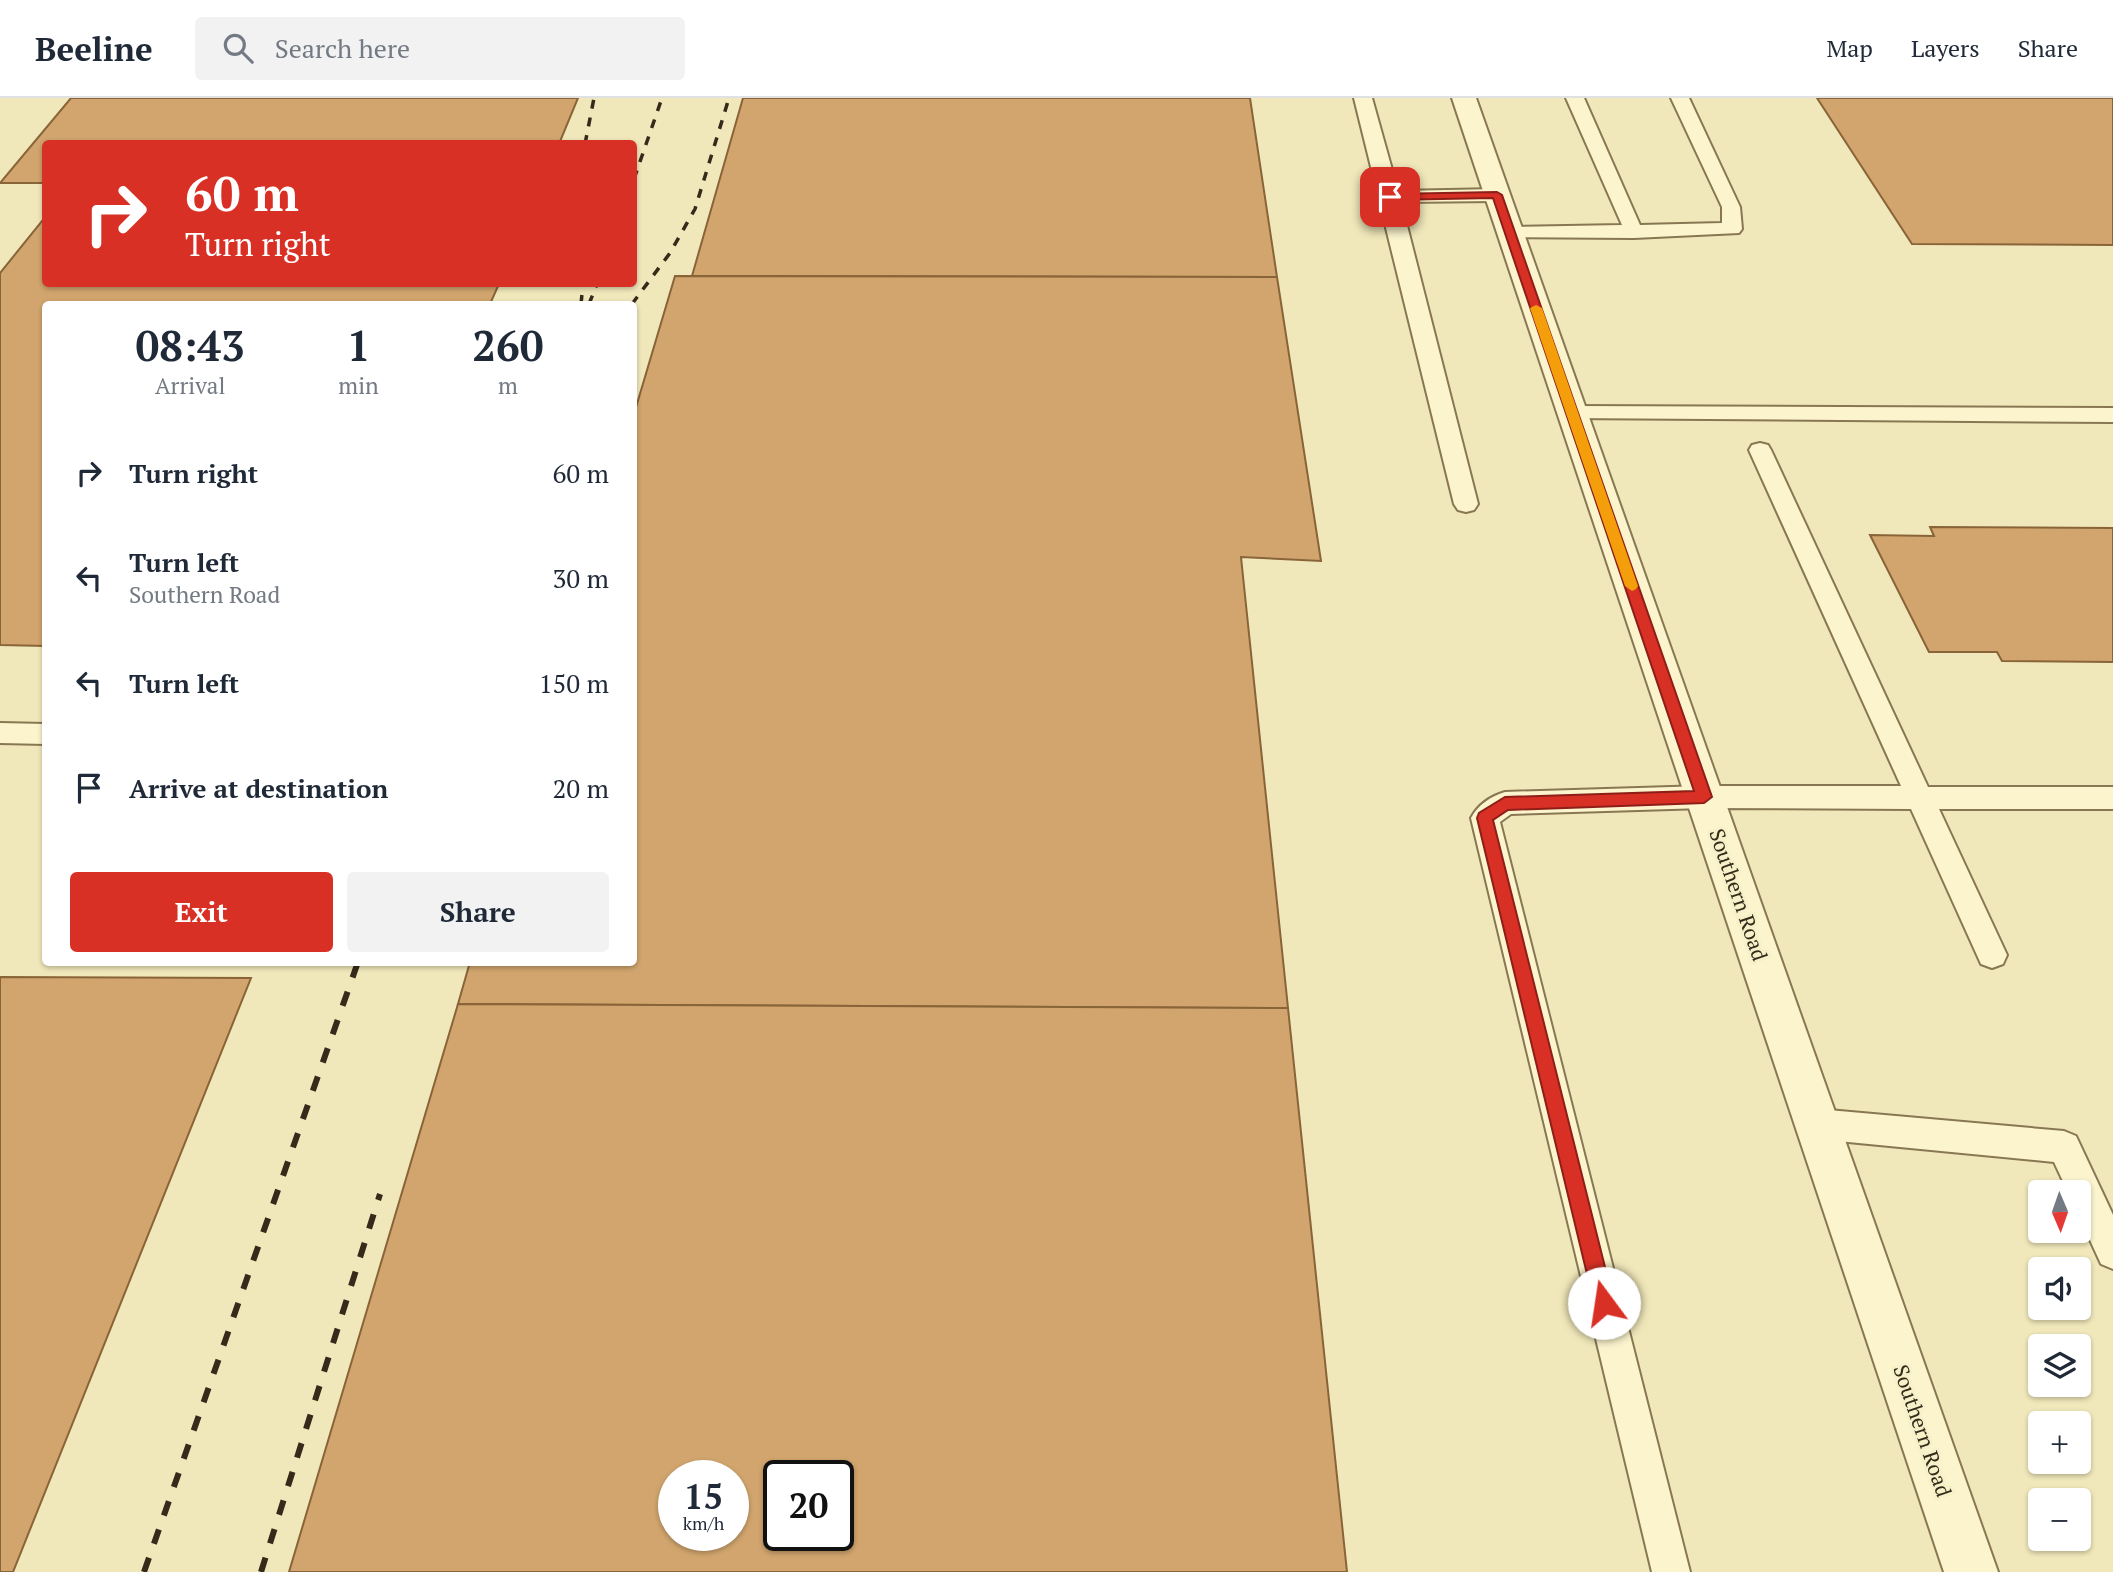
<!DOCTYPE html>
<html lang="en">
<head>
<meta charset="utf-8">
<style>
	:root { --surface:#fff; --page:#f2f2f3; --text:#1f2937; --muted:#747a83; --line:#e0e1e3; --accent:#d93025 }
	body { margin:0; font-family:"PT Serif",serif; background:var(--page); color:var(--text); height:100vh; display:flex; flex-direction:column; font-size:26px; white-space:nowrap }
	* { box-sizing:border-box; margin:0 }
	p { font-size:23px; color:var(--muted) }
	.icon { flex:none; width:38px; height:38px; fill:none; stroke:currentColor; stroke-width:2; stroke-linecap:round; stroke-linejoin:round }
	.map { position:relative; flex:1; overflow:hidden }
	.panel { position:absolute; left:42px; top:203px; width:595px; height:665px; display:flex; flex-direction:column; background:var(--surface); border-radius:7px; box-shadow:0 2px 5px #0004 }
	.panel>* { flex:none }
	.top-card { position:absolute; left:42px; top:42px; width:595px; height:147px; border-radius:7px; box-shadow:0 2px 5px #0004; background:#d93025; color:#fff; overflow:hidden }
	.needle { width:46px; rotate:178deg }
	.fabs { position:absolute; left:2028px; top:1082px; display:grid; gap:14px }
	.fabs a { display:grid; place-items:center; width:63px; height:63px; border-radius:7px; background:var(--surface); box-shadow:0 2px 5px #0004; font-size:35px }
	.speed { position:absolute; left:658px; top:1362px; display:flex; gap:14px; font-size:35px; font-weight:700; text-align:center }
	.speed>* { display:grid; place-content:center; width:91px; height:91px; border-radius:50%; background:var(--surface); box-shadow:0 2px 5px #0004; line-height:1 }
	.speed small { font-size:18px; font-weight:400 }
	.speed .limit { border:4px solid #111; border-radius:10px; background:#fff; color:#111 }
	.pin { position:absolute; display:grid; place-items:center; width:60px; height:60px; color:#fff; margin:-30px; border-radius:14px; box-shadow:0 4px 10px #0006 }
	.me { position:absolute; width:77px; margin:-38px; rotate:346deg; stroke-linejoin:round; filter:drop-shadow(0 0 5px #0008) }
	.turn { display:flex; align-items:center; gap:24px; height:147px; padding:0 28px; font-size:32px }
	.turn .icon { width:91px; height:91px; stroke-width:2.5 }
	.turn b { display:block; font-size:49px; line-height:60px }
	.eta { display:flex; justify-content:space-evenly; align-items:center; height:119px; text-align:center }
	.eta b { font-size:42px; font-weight:700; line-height:49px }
	.cta { display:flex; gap:14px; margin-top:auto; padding:14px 28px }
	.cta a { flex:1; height:80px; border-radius:7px; background:var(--accent); color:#fff; font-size:28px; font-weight:700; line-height:80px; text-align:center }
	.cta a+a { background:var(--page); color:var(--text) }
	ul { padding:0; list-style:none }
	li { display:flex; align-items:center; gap:21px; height:105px; padding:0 28px }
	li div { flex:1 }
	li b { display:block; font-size:26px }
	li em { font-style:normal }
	header { display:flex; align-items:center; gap:42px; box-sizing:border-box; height:98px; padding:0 35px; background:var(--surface); border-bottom:2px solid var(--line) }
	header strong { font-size:33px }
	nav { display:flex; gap:38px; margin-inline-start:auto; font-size:24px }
	.search { width:490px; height:63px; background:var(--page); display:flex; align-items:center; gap:18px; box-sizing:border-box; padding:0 24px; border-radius:7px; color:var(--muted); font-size:26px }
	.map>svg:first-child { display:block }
	.building { fill:#d1a56d; stroke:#896438; stroke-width:2; fill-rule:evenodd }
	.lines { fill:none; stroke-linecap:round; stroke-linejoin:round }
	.lane-casing { stroke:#887753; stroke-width:4 }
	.street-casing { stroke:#887753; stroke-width:4 }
	.lane { fill:#fbf4cd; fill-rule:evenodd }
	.street { fill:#fbf4cd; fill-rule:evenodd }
	.rail-far1 { stroke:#362b1a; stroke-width:3.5; stroke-dasharray:9 9; stroke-linecap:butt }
	.rail { stroke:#362b1a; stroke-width:6; stroke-dasharray:15 15; stroke-linecap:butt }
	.route { fill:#d93025; stroke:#8d1f18; stroke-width:2 }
	.slow { fill:#f59e0b }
	.labels { text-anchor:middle; stroke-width:6; stroke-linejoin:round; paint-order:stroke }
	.street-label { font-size:21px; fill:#362b1a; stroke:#f7f1ca }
</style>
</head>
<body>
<header>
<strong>Beeline</strong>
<div class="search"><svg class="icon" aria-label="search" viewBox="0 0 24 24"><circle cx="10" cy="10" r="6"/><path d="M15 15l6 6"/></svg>Search here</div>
<nav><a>Map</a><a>Layers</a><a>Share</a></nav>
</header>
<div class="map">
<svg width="2113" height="1474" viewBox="0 0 2113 1474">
	<rect width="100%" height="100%" fill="#f0e8ba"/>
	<g class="building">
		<polygon points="71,0 578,0 559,46 46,46 46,85 0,85"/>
		<polygon points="743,0 1250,0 1277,179 692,178"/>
		<polygon points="1817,0 2113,0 2113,147 1912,146"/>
		<polygon points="46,118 46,186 499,186 490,206 46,206 46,548 0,547 0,175"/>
		<polygon points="675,178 1277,179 1321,463 1241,459 1288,910 458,906 470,864 634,864 634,316"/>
		<polygon points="1930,429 2113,430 2113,564 2002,563 1997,554 1929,554 1870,437 1934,438"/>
		<polygon points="0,879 251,880 13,1474 0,1474"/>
		<path d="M458 906 1288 910 1347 1474H289ZM674 1377H733V1437H674ZM779 1377H838V1437H779Z"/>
	</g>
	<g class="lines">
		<g class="lane-casing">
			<g id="lane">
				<polygon points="1354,0 1372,0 1398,93 1497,91 1506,97 1497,103 1401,104 1478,406 1474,412 1466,414 1458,412 1454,406"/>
				<polygon points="1566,0 1584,0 1640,127 1722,125 1722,109 1671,0 1689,0 1740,109 1742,131 1739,135 1634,140 1503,139 1500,135 1503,131 1510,129 1622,127"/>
				<polygon points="1572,308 2113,310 2113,324 1564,320 1561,315 1564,310"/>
				<path d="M1760 345 1768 347 1771 352 1928 689H2113V711H1939L2007 857 2003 866 1992 870 1981 866 1911 711 1704 710 1511 716 1500 724 1690 1474H1652L1471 720C1478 707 1491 698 1505 694L1704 688H1901L1749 352 1752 347Z"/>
				<polygon points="0,625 46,626 46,646 0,645"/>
				<polygon points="1817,1011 2064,1033 2076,1038 2113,1117 2113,1171 2101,1166 2079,1118 2079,1094 2068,1094 2054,1064 1817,1041 1806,1037 1801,1026 1806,1015"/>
			</g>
		</g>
		<g class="street-casing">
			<polygon id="street" points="1452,0 1476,0 1998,1474 1944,1474"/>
		</g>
		<use href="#lane" class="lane"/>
		<use href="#street" class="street"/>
		<g class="rail-far1">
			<polyline points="585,46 594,0"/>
			<polyline points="634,81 662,0"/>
			<polyline points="581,206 583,186"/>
			<polyline points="589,206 597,186"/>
			<polyline points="632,206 670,155 695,111 729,0"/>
		</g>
		<g class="rail">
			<polyline points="144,1474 358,864"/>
			<polyline points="261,1474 380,1096"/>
		</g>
	</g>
	<polygon class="route" points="1497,94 1502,97 1712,699 1704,705 1508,712 1493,722 1614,1205 1611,1212 1604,1215 1597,1212 1594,1205 1477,720 1479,715 1505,699 1694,693 1493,100 1390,102 1384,99 1390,96"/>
	<polygon class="slow" points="1536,207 1542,210 1638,488 1636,491 1632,493 1625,488 1530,210"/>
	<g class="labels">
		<g class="street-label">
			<text transform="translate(1738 797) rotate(71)" y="7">Southern Road</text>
			<text transform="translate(1922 1333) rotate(71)" y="7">Southern Road</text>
		</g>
	</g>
</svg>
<div class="fabs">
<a><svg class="needle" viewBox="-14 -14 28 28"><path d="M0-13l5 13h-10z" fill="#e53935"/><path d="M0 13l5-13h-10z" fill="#747a83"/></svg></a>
<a><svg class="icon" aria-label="sound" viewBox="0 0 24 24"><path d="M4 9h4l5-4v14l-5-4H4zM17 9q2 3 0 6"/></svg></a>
<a><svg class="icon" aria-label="layers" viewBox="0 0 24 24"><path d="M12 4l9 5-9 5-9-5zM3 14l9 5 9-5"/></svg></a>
<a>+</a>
<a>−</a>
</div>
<div class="speed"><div>15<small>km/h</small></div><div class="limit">20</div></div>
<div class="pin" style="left:1390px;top:99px;background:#d93025"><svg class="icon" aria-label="arrive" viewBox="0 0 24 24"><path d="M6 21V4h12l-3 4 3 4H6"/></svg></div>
<svg class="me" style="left:1604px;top:1205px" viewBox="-20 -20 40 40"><circle r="19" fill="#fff"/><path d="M0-13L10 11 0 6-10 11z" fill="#d93025"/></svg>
<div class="top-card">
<div class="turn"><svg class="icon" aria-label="right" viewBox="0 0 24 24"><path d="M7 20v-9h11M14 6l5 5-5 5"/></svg><div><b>60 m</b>Turn right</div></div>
</div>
<section class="panel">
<div class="eta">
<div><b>08:43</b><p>Arrival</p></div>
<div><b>1</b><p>min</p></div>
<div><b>260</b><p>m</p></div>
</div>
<ul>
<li><svg class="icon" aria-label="right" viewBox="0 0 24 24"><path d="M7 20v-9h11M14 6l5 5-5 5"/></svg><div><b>Turn right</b></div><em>60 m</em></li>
<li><svg class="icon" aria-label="left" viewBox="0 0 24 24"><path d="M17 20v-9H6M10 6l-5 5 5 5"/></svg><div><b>Turn left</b><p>Southern Road</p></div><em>30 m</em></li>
<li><svg class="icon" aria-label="left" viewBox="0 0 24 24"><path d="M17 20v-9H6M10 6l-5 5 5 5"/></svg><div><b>Turn left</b></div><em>150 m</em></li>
<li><svg class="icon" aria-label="arrive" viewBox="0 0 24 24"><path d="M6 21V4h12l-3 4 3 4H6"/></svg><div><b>Arrive at destination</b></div><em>20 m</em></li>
</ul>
<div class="cta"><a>Exit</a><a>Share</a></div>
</section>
</div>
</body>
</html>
